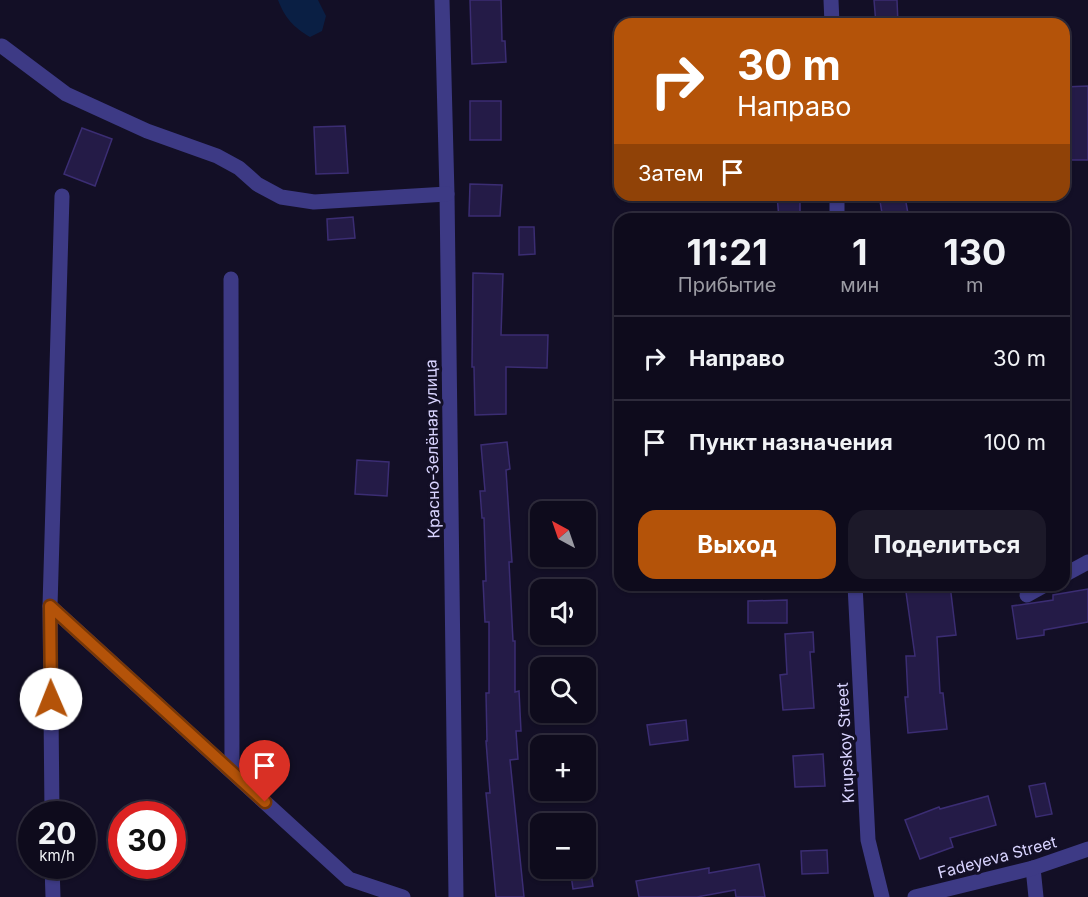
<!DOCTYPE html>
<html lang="ru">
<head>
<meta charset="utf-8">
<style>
	:root { --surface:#0e0b1c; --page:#1c1929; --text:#f1f3f6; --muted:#9b9ba3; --line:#2e2b3b; --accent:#b45309 }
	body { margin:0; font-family:Inter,sans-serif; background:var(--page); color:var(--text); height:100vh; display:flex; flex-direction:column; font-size:22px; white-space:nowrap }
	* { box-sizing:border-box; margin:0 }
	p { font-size:20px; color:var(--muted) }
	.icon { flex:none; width:33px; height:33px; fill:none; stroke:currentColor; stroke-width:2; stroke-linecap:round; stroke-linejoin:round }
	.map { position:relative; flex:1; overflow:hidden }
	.side { position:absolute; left:614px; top:213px; width:456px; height:378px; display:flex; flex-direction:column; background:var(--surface); border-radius:18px; box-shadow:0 2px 4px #0004,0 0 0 2px var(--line) }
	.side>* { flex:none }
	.top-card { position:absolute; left:614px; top:18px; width:456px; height:183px; border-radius:18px; box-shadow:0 2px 4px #0004,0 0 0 2px var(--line); background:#b45309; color:#fff; overflow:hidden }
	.needle { width:39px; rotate:320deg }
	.fabs { position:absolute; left:530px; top:501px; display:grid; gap:12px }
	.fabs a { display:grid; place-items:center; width:66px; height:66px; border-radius:12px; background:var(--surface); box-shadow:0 2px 4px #0004,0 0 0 2px var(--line); font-size:30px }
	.speed { position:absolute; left:18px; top:801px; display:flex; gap:12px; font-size:30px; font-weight:700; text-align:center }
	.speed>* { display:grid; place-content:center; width:78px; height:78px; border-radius:50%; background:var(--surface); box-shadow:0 2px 4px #0004,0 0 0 2px var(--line); line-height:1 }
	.speed small { font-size:15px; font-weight:400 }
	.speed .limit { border:9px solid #d22; background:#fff; color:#111 }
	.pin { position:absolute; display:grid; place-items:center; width:51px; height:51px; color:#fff; margin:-62px -26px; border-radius:50% 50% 50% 0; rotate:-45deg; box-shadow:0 0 6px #0007 }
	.pin .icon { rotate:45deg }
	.me { position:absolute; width:66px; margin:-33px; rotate:359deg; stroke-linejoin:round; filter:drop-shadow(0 0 4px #0008) }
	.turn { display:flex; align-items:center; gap:21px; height:126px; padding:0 24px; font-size:27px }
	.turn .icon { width:78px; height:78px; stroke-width:2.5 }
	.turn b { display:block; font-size:42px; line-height:51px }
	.then { display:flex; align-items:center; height:57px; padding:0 24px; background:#0003; gap:12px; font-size:22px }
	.eta { display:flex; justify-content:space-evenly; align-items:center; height:102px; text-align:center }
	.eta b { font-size:36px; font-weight:700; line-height:42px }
	.button { display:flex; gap:12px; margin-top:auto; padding:12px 24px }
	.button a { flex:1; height:69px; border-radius:18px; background:var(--accent); color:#fff; font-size:24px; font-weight:700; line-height:69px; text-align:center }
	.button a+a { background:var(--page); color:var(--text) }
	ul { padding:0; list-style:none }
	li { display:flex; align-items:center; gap:18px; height:84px; padding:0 24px; border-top:2px solid var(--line) }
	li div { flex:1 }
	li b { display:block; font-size:22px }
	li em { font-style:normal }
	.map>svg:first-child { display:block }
	.water { fill:#0a1f44 }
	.building { fill:#241b47; stroke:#3b2d73; stroke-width:1.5 }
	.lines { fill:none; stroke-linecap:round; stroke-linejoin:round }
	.minor { stroke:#3d3a85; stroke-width:15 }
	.route-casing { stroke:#753606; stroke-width:15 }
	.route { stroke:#b45309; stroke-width:10 }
	.labels { text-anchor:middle; stroke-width:6; stroke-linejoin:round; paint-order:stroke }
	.street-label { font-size:16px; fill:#d9d4ff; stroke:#130f26 }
</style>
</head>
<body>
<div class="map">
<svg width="1088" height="897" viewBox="0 0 1088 897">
	<rect width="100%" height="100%" fill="#130f26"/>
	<path class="water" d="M278 0H318L326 16 322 31 310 37C293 27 285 18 278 0Z"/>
	<g class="building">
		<polygon points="470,0 501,0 502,41 505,41 506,62 472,64"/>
		<polygon points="874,0 897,0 898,24 876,24"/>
		<polygon points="1088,86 1088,160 1064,160 1064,87"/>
		<rect x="470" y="101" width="31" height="39"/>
		<polygon points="345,126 348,173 316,174 314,127"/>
		<polygon points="82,128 112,139 95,186 64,174"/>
		<polygon points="470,184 502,185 500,216 469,216"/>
		<polygon points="777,195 800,195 800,219 779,219"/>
		<polygon points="905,197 909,219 883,219 880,201"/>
		<polygon points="353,217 355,238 328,240 327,219"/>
		<polygon points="519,227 534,227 535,254 519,255"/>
		<polygon points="473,273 503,274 501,335 548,335 547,368 506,367 506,414 475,415 474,367 472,367"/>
		<polygon points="507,442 510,469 506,470 512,562 509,562 513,641 515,641 515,692 519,691 521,731 516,731 518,759 510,760 524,897 496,897 486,793 490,793 486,741 487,741 486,693 489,693 489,622 485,622 483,581 486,581 484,518 482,518 480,491 485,491 481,445"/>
		<polygon points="357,460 389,462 387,496 355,494"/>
		<polygon points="905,585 950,585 956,635 937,637 940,693 943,693 947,729 908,733 905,697 908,697 906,656 915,656"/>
		<polygon points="1088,589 1088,622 1044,630 1044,635 1017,639 1012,606 1053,600 1053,595"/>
		<polygon points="787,600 787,623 748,623 748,601"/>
		<polygon points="813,632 814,652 810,652 814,708 783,710 780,675 787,674 785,634"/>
		<polygon points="686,720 688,740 650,745 647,725"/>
		<polygon points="823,754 825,786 795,787 793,756"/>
		<polygon points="1045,783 1052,814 1036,817 1029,786"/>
		<polygon points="988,796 996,825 950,838 953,847 920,859 905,820 939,807 940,809"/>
		<polygon points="827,850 828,873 802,874 801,851"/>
		<polygon points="759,864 765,897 736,897 735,890 697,897 639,897 636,881 709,868 709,873"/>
		<polygon points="570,868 590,868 593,886 573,889"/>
	</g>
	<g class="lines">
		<g class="minor">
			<polyline points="442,0 447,194 456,897"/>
			<polyline points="831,0 832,24"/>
			<polyline points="2,46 66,94 147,131 217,156 239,168 257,184 281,197 314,202 447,194"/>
			<polyline points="837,195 837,219"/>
			<polyline points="62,196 50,606 349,879 403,897"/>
			<polyline points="231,279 232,771"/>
			<polyline points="1064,575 1088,562"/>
			<polyline points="855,585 868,840 882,897"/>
			<polyline points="1027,595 1045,585"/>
			<polyline points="50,606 52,814"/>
			<polyline points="52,866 53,897"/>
			<polyline points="1033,868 1036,897"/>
			<polyline points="915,897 1033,868 1088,849"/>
		</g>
	</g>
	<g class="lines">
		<g class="route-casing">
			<polyline id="route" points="51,699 50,606 265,802"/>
		</g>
		<use href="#route" class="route"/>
	</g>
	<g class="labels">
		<g class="street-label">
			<text transform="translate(432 449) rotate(-91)" y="6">Красно-Зелёная улица</text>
			<text transform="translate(845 743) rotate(-93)" y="6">Krupskoy Street</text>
			<text transform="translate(997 857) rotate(-15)" y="6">Fadeyeva Street</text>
		</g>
	</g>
</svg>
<div class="fabs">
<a><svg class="needle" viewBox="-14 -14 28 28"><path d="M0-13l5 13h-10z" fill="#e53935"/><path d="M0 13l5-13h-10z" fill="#9b9ba3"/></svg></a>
<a><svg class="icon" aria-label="sound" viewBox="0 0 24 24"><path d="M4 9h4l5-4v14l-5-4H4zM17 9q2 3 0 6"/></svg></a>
<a><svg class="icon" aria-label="search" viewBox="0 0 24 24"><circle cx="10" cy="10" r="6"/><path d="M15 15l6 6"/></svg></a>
<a>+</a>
<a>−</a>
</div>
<div class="speed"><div>20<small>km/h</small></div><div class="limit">30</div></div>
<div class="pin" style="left:265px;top:802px;background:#d93025"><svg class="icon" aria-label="arrive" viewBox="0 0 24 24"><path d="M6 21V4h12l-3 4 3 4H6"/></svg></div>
<svg class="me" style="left:51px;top:699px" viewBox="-20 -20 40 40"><circle r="19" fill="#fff"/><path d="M0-13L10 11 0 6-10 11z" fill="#b45309"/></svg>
<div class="top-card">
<div class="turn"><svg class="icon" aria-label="right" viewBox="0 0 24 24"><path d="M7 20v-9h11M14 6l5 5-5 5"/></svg><div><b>30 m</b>Направо</div></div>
<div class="then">Затем<svg class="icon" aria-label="arrive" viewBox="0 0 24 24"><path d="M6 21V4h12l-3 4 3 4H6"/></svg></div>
</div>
<section class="side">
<div class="eta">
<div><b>11:21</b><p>Прибытие</p></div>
<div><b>1</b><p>мин</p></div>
<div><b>130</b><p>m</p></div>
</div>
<ul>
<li><svg class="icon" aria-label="right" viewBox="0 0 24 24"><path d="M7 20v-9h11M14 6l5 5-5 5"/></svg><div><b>Направо</b></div><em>30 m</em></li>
<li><svg class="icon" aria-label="arrive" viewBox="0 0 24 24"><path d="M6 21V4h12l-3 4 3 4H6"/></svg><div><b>Пункт назначения</b></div><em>100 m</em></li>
</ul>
<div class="button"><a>Выход</a><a>Поделиться</a></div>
</section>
</div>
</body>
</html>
